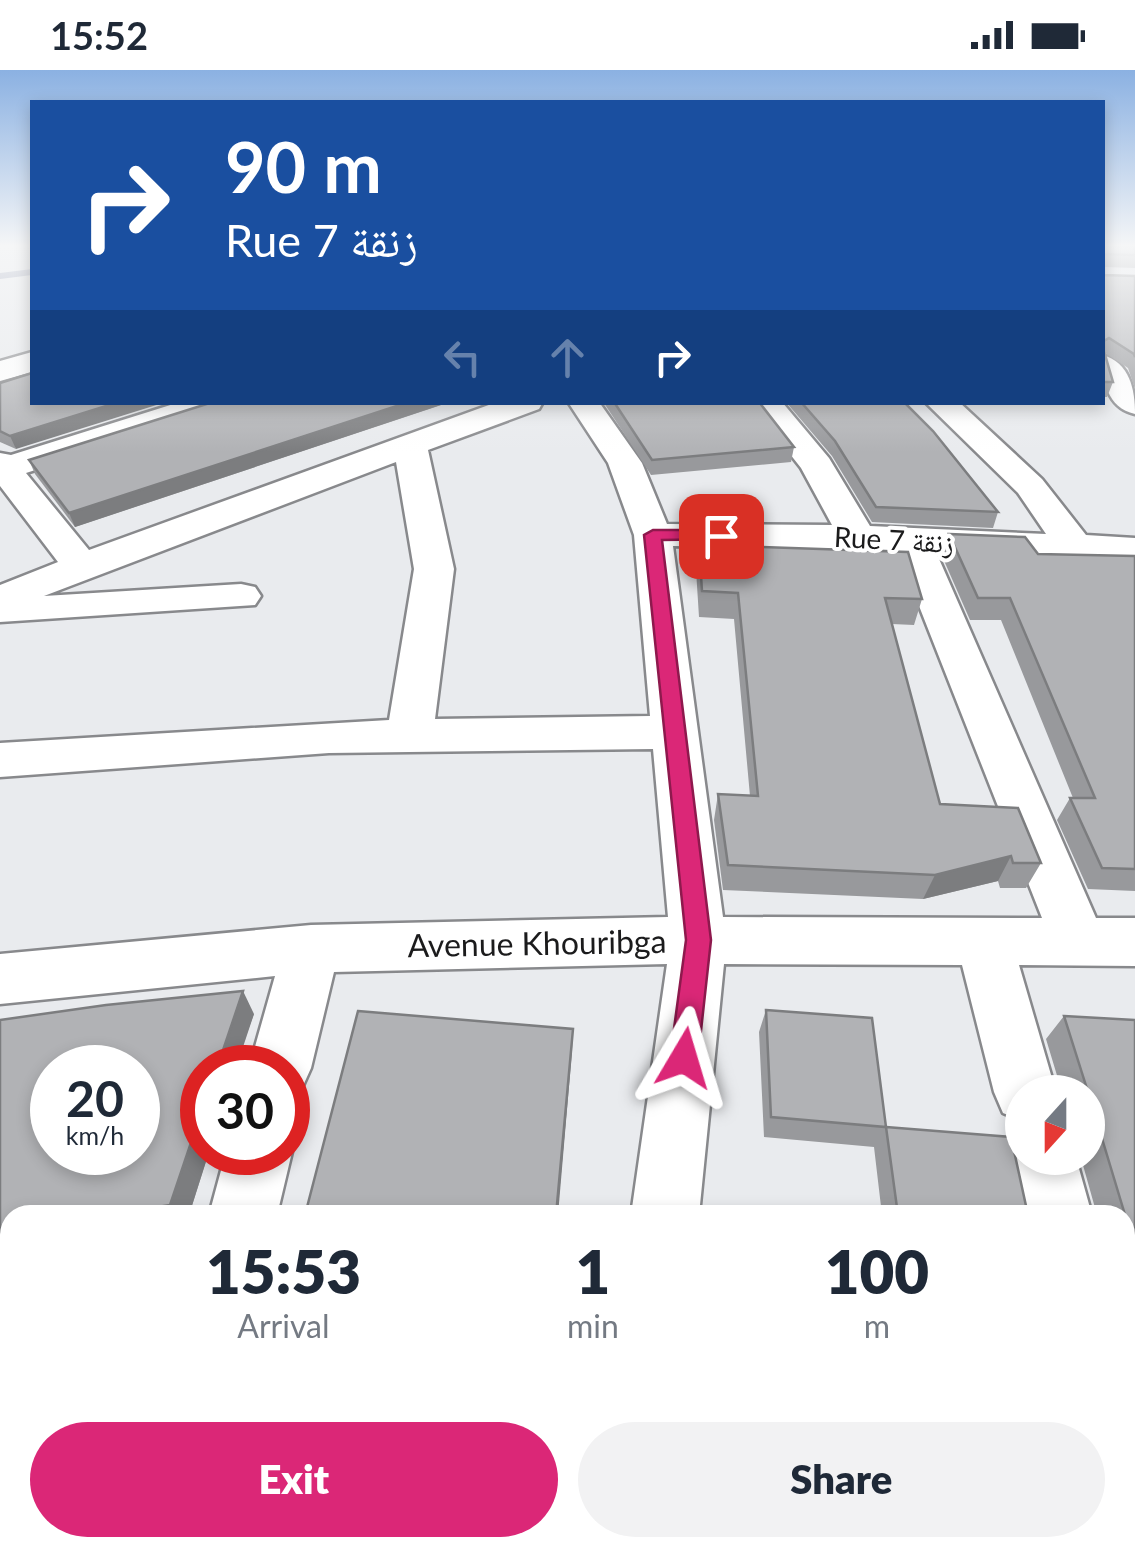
<!DOCTYPE html>
<html lang="en">
<head>
<meta charset="utf-8">
<style>
	:root { --surface:#fff; --page:#f2f2f3; --text:#1f2937; --muted:#747a83; --accent:#db2777 }
	body { margin:0; font-family:Lato,"Noto Naskh Arabic",sans-serif; background:var(--page); color:var(--text); height:100vh; display:flex; flex-direction:column; font-size:38px; white-space:nowrap }
	* { box-sizing:border-box; margin:0 }
	p { font-size:32px; color:var(--muted) }
	.icon { flex:none; width:55px; height:55px; fill:none; stroke:currentColor; stroke-width:2; stroke-linecap:round; stroke-linejoin:round }
	.map { position:relative; flex:1; overflow:hidden }
	.side { position:absolute; left:0px; top:1135px; width:1135px; height:352px; display:flex; flex-direction:column; background:var(--surface); border-radius:30px 30px 0 0; box-shadow:0 5px 15px #0003 }
	.side>* { flex:none }
	.hud { position:absolute; left:30px; top:30px; width:1075px; height:305px; border-radius:0px; box-shadow:0 5px 15px #0003; background:#1a4fa0; color:#fff; overflow:hidden }
	.needle { width:65px; rotate:201deg }
	.buttons { position:absolute; left:1005px; top:1005px; display:grid; gap:20px }
	.buttons a { display:grid; place-items:center; width:100px; height:100px; border-radius:50%; background:var(--surface); box-shadow:0 5px 15px #0003; font-size:50px }
	.speed { position:absolute; left:30px; top:975px; display:flex; gap:20px; font-size:50px; font-weight:700; text-align:center }
	.speed>* { display:grid; place-content:center; width:130px; height:130px; border-radius:50%; background:var(--surface); box-shadow:0 5px 15px #0003; line-height:1 }
	.speed small { font-size:25px; font-weight:400 }
	.speed .limit { border:15px solid #d22; background:#fff; color:#111 }
	.pin { position:absolute; display:grid; place-items:center; width:85px; height:85px; color:#fff; margin:-42px; border-radius:20px; box-shadow:0 5px 15px #0006 }
	.me { position:absolute; width:110px; margin:-55px; rotate:7deg; stroke-linejoin:round; filter:drop-shadow(0 0 8px #0008) }
	.turn { display:flex; align-items:center; gap:35px; height:210px; padding:0 30px; font-size:45px }
	.turn .icon { width:130px; height:130px; stroke-width:2.5 }
	.turn b { display:block; font-size:70px; line-height:85px }
	.lanes { display:flex; align-items:center; height:95px; padding:0 30px; background:#0003; justify-content:center; gap:50px; direction:ltr }
	.lanes .off { opacity:.35 }
	.eta { display:flex; justify-content:space-evenly; align-items:center; height:170px; text-align:center }
	.eta b { font-size:60px; font-weight:800; line-height:70px }
	.action { display:flex; gap:20px; margin-top:auto; padding:20px 30px }
	.action a { flex:1; height:115px; border-radius:60px; background:var(--accent); color:#fff; font-size:40px; font-weight:800; line-height:115px; text-align:center }
	.action a+a { background:var(--page); color:var(--text) }
	.status { display:flex; justify-content:space-between; align-items:center; height:70px; padding:0 50px; background:var(--surface); direction:ltr }
	.status svg { height:28px; fill:currentColor }
	.map>svg:first-child { display:block }
	.lines { fill:none; stroke-linecap:round; stroke-linejoin:round }
	.stream { fill:#7780a0; fill-rule:evenodd }
	.minor-casing { stroke:#88898c; stroke-width:5 }
	.tertiary-casing { stroke:#88898c; stroke-width:5 }
	.minor { fill:#fff; fill-rule:evenodd }
	.tertiary { fill:#fff; fill-rule:evenodd }
	.wall { fill:#98999c }
	.shaded-wall { fill:#7c7d7f }
	.building { fill:#b1b2b5; stroke:#7c7d7f; stroke-width:2.5; fill-rule:evenodd }
	.route { fill:#db2777; stroke:#8e194d; stroke-width:2.5 }
	.labels { text-anchor:middle; stroke-width:8; stroke-linejoin:round; paint-order:stroke }
	.far-street-label { font-size:28px; fill:#1b1b1c; stroke:#fff }
	.street-label { font-size:32px; fill:#1b1b1c; stroke:#fff }
</style>
</head>
<body>
<div class="status"><b>15:52</b><svg viewBox="0 0 49 12"><path d="M0 12V9h3v3zM5 12V6h3v6zM10 12V3h3v9zM15 12V0h3v12zM26 1h20v11H26zM47 4h2v5h-2z"/></svg></div>
<div class="map">
<svg width="1135" height="1486" viewBox="0 0 1135 1486">
	<rect width="100%" height="100%" fill="#e9ebee"/>
	<g class="lines">
		<polygon class="stream" points="32,199 32,205 0,209 0,203"/>
		<g class="minor-casing">
			<g id="minor">
				<path d="M1102 285C1130 292 1135 320 1135 344 1107 338 1102 310 1102 285Z"/>
				<path d="M180 332H229L225 339 26 403 89 480 497 332H543L539 339 428 380 454 499 435 649 650 646 634 465 608 393 568 332H599L642 393 667 454 832 455 801 398 749 332H782L829 388 870 456 1046 464 1018 423 925 332H959L1042 409 1086 465 1135 468V490L936 482 1096 848H1135V896L1019 895 1056 1022H1022V1051L1003 1043 994 1022 962 895 724 894 699 1145H631L667 894 334 902 311 998 302 1018 288 1024V998H249L275 906 0 934V884L311 855 668 847 653 679 329 683 0 707V673L389 650 414 499 396 392 44 526 241 514 255 517 261 526 255 535 0 552V515L58 492 0 416V383L11 385ZM673 476 897 480 1042 848 723 847Z"/>
				<polygon points="1022,1064 1022,1088 1076,1088 1092,1145 1024,1145 1010,1088"/>
				<polygon points="288,1072 292,1082 277,1145 209,1145 226,1082 288,1082"/>
				<polygon points="10,1197 10,1269 0,1271 0,1199"/>
				<polygon points="1125,1349 1135,1354 1135,1466 1125,1462"/>
				<polygon points="120,1478 204,1478 202,1486 118,1486"/>
				<polygon points="598,1478 681,1478 682,1486 598,1486"/>
			</g>
		</g>
		<g class="tertiary-casing">
			<polygon id="tertiary" points="32,282 32,302 0,311 0,291"/>
		</g>
		<use href="#minor" class="minor"/>
		<use href="#tertiary" class="tertiary"/>
	</g>
	<g class="wall">
		<polygon points="1102,174 1135,174 1135,198 1104,197 1104,205 1135,206 1135,319 1128,298 1105,283 1113,312 1107,327 1102,327"/>
		<polygon points="0,313 16,379 0,372"/>
		<polygon points="213,332 450,332 75,457 35,404 29,390"/>
		<polygon points="759,332 794,377 791,392 651,405 604,333"/>
		<polygon points="786,332 904,332 998,442 993,458 872,452 832,386"/>
		<polygon points="949,464 1038,484 1135,486 1135,821 1088,819 1057,750 1070,728 1073,728 1001,550 970,550 942,486"/>
		<polygon points="699,475 922,529 914,555 892,554 940,734 1041,793 1026,818 1000,818 998,811 923,829 723,820 714,750 718,724 750,726 734,549 699,547 696,500"/>
		<polygon points="766,940 886,1057 1028,1145 882,1145 874,1077 764,1067 759,962"/>
		<polygon points="254,944 202,1082 209,1082 189,1145 10,1145 10,1182 0,1183 0,950"/>
		<polygon points="1064,946 1135,950 1135,1276 1125,1241 1125,1145 1097,1145 1081,1088 1088,1088 1088,1022 1062,1022 1046,969"/>
		<polygon points="924,1478 1101,1478 1103,1486 925,1486"/>
	</g>
	<g class="shaded-wall">
		<polygon points="119,332 166,332 16,379 10,366"/>
		<polygon points="409,332 450,332 75,457 69,443"/>
		<polygon points="1011,786 998,811 923,829 935,805"/>
		<polygon points="243,921 254,944 236,998 217,998"/>
		<polygon points="573,959 572,981 558,1145 556,1145"/>
		<polygon points="202,1040 202,1082 209,1082 189,1145 179,1145 170,1135"/>
		<polygon points="57,1478 83,1478 82,1486 56,1486"/>
		<polygon points="364,1478 374,1478 373,1486 362,1486"/>
	</g>
	<g class="building">
		<polygon points="1102,174 1135,174 1135,185 1104,184 1104,205 1135,206 1135,287 1134,284 1109,268 1104,271 1104,281 1113,312 1102,312"/>
		<polygon points="32,303 32,332 119,332 10,366 0,361 0,313"/>
		<polygon points="213,332 409,332 69,443 29,390"/>
		<polygon points="614,332 759,332 794,377 652,390"/>
		<polygon points="801,332 904,332 933,361 998,442 876,437 835,371"/>
		<polygon points="949,464 1025,467 1038,484 1135,486 1135,799 1102,798 1070,728 1095,728 1010,528 978,528"/>
		<polygon points="699,475 908,482 922,529 885,528 940,734 1018,738 1041,793 1013,793 1011,786 935,805 728,795 718,724 758,726 738,523 702,521"/>
		<path d="M243 921 217 998H202V1040L170 1135 109 1145H10V1161L0 1162V950L106 935ZM52 998H138V1082H52Z"/>
		<polygon points="766,940 872,948 886,1057 771,1047"/>
		<polygon points="358,941 573,959 556,1145 305,1145"/>
		<polygon points="1064,946 1135,950 1135,1178 1088,1022"/>
		<polygon points="886,1057 1011,1067 1028,1145 898,1145"/>
		<polygon points="10,1272 10,1478 57,1478 56,1486 0,1486 0,1274"/>
		<polygon points="216,1478 364,1478 362,1486 213,1486"/>
		<polygon points="943,1478 1101,1478 1103,1486 944,1486"/>
	</g>
	<linearGradient id="sky" x2="0" y2="1"><stop stop-color="#8bb1e2"/><stop offset="0.46" stop-color="#f5f6f7"/><stop offset="1" stop-color="#f5f6f7" stop-opacity="0"/></linearGradient>
	<rect width="1135" height="382" fill="url(#sky)"/>
	<polygon class="route" points="721,460 727,462 727,469 662,470 711,870 698,988 694,997 684,1001 674,997 670,988 686,870 644,465 653,460"/>
	<g class="labels">
		<g class="far-street-label">
			<text transform="translate(894 470) rotate(3)" y="10">Rue 7 زنقة</text>
		</g>
		<g class="street-label">
			<text transform="translate(537 874) rotate(-1)" y="11">Avenue Khouribga</text>
		</g>
	</g>
</svg>
<div class="buttons">
<a><svg class="needle" viewBox="-14 -14 28 28"><path d="M0-13l5 13h-10z" fill="#e53935"/><path d="M0 13l5-13h-10z" fill="#747a83"/></svg></a>
</div>
<div class="speed"><div>20<small>km/h</small></div><div class="limit">30</div></div>
<div class="pin" style="left:721px;top:466px;background:#d93025"><svg class="icon" aria-label="arrive" viewBox="0 0 24 24"><path d="M6 21V4h12l-3 4 3 4H6"/></svg></div>
<svg class="me" style="left:684px;top:988px" viewBox="-20 -20 40 40"><path d="M0-17L14 15 0 8-14 15z" fill="#db2777" stroke="#fff" stroke-width="4"/></svg>
<div class="hud">
<div class="turn"><svg class="icon" aria-label="right" viewBox="0 0 24 24"><path d="M7 20v-9h11M14 6l5 5-5 5"/></svg><div><b>90 m</b>Rue 7 زنقة</div></div>
<div class="lanes"><svg class="icon off" aria-label="left" viewBox="0 0 24 24"><path d="M17 20v-9H6M10 6l-5 5 5 5"/></svg><svg class="icon off" aria-label="ahead" viewBox="0 0 24 24"><path d="M12 20V5M6 11l6-6 6 6"/></svg><svg class="icon" aria-label="right" viewBox="0 0 24 24"><path d="M7 20v-9h11M14 6l5 5-5 5"/></svg></div>
</div>
<section class="side">
<div class="eta">
<div><b>15:53</b><p>Arrival</p></div>
<div><b>1</b><p>min</p></div>
<div><b>100</b><p>m</p></div>
</div>
<div class="action"><a>Exit</a><a>Share</a></div>
</section>
</div>
</body>
</html>
